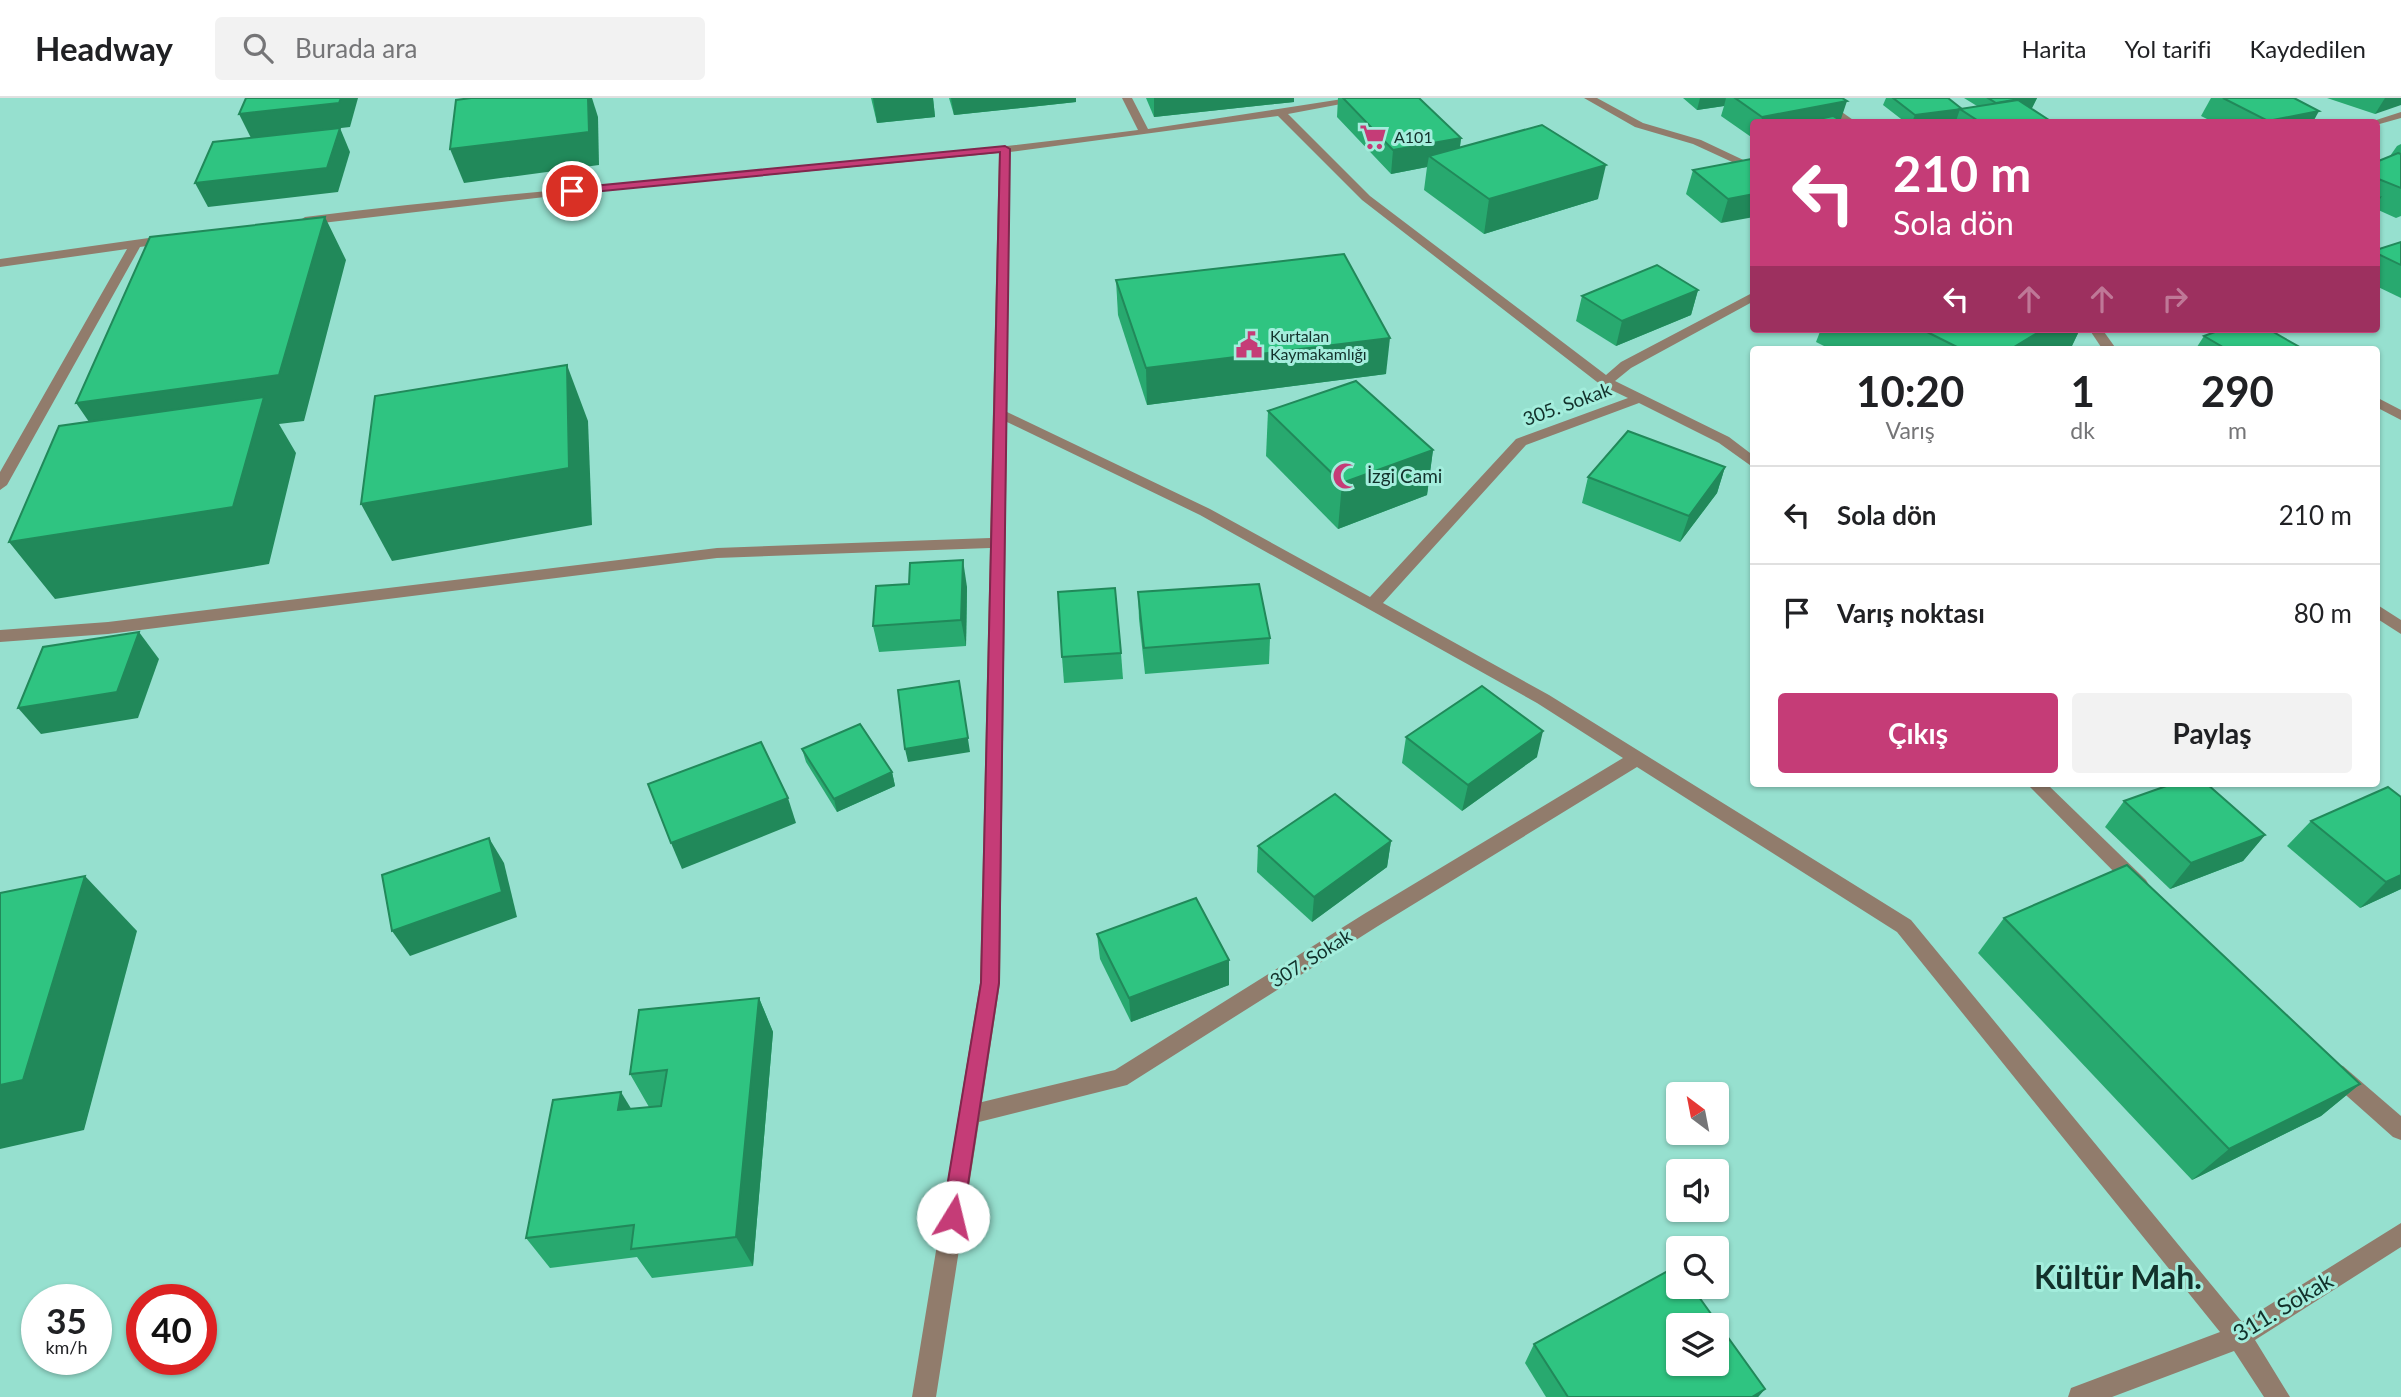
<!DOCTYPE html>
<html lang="tr">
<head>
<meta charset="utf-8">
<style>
	:root { --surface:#fff; --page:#f2f2f2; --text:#202124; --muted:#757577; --line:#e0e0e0; --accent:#c53c77 }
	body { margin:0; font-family:Lato,sans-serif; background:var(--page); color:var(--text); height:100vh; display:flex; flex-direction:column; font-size:26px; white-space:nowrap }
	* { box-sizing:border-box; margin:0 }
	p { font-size:23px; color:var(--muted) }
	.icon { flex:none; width:38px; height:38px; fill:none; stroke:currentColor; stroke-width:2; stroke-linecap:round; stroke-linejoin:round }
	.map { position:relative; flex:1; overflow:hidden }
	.sheet { position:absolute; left:1750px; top:248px; width:630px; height:441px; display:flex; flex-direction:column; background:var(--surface); border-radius:7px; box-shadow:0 2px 5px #0004 }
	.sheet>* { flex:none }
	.hud { position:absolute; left:1750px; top:21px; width:630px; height:214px; border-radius:7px; box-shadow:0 2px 5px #0004; background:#c53c77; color:#fff; overflow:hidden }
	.needle { width:46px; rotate:328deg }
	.buttons { position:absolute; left:1666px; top:984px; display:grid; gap:14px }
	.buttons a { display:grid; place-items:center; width:63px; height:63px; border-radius:7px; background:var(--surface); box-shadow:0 2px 5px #0004; font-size:35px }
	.speed { position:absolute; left:21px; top:1186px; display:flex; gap:14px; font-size:35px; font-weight:700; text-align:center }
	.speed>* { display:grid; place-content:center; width:91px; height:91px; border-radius:50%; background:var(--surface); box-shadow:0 2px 5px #0004; line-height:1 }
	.speed small { font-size:18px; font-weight:400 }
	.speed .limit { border:10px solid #d22; background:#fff; color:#111 }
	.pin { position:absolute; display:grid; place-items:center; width:60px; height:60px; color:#fff; margin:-30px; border:4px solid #fff; border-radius:50%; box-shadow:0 2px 7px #0007 }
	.me { position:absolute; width:77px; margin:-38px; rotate:9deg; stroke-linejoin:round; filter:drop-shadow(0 0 5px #0008) }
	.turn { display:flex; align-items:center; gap:24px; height:147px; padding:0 28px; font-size:32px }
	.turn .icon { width:91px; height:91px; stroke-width:2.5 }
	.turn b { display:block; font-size:49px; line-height:60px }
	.lanes { display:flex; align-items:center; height:66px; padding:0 28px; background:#0003; justify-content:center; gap:35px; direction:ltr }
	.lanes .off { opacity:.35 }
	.eta { display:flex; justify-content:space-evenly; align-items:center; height:119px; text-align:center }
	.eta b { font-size:42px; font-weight:700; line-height:49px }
	.primary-button { display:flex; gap:14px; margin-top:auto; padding:14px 28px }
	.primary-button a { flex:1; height:80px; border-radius:7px; background:var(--accent); color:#fff; font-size:28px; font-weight:700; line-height:80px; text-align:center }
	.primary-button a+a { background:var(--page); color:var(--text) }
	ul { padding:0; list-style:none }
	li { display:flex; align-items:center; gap:21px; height:98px; padding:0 28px; border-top:2px solid var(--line) }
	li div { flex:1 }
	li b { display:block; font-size:26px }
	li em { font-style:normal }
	header { display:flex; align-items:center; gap:42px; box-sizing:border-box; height:98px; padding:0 35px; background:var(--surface); border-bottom:2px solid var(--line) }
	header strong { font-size:33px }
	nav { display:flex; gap:38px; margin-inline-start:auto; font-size:24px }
	.search { width:490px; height:63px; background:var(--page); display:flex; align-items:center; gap:18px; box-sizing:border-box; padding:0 24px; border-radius:7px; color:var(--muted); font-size:26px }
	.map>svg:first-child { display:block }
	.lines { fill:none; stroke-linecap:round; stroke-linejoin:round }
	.minor { fill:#917c6c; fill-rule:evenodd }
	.wall { fill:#28a96f }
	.shaded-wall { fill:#21895a }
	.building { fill:#2fc481; stroke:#21895a; stroke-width:2; fill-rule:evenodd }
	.route { fill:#c53c77; stroke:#80274d; stroke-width:2 }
	.labels { text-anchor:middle; stroke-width:6; stroke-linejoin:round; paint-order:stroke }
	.far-poi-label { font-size:16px; fill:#12312b; stroke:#a3eddc; text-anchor:start }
	.street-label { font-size:19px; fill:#12312b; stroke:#a3eddc }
	.poi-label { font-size:19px; fill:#12312b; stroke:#a3eddc; text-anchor:start }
	.near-street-label { font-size:23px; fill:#12312b; stroke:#a3eddc }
	.near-district-label { font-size:32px; font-weight:bold; fill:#12312b; stroke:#a3eddc }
</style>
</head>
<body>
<header>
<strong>Headway</strong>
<div class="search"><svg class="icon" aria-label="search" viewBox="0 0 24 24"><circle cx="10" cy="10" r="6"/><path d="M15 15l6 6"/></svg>Burada ara</div>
<nav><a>Harita</a><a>Yol tarifi</a><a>Kaydedilen</a></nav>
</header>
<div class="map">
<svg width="2401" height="1299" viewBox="0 0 2401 1299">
	<rect width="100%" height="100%" fill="#96e0cf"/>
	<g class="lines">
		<g class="minor">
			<path d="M1122 0H1132L1148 31 1349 0H1373L1288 16 1370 98 1606 277 1621 264 1754 194V203L1631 270 1615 283 1729 339 1754 358V370L1719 345 1639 305 1526 347 1383 505 1549 597 1911 822 2242 1224 2401 1125V1149L2255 1242 2290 1299H2264L2234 1253 2112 1299H2068L2071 1290 2220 1234 1897 834 1637 669 1378 828 1127 987 979 1024 936 1299H912L980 885 990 450 717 460 108 536 0 544V532L108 524 717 450 990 440 999 55 571 96 305 127 299 123 305 119C582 85 861 69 1138 32ZM1278 18 1362 102 1601 287 1628 300 1516 341 1370 499 1210 411 1007 314 1010 54ZM1007 324 1200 417 1537 605 1623 660 1364 816 1115 972 982 1004 1000 885Z"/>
			<polygon points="1584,0 1597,0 1643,25 1701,42 1754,67 1754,74 1693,46 1635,29"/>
			<polygon points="1810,0 1822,0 1856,24 1845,24"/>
			<polygon points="2401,14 2401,20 2376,27 2376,24 2370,24"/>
			<polygon points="170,137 174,138 174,144 140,149 7,387 0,392 0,374 127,151 0,169 0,161"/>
			<polygon points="2089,231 2102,231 2117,252 2103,252"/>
			<polygon points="2376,299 2401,312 2401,322 2376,309"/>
			<polygon points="2376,506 2401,522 2401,536 2376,520"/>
			<polygon points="2027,686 2047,686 2146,782 2149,787 2146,792 2139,795 2132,792"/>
			<polygon points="2336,966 2343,968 2401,1018 2401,1042 2393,1039 2329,982 2325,975 2329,968"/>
		</g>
	</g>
	<g class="wall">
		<polygon points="871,0 933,0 935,19 877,25"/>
		<polygon points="949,0 1076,0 1076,4 954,17"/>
		<polygon points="1146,0 1294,0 1294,4 1154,19"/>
		<polygon points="1338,0 1419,0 1461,40 1460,49 1598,101 1484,136 1424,92 1427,69 1391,76 1337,19"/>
		<polygon points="1683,0 1842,0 1840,23 1843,24 1754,24 1754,41 1721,18 1724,8 1697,12"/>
		<polygon points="1886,0 1948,0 1962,11 1977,8 1964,0 2037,0 2032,10 2031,10 2048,24 1955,24 1956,23 1944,24 1905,24 1883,7"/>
		<polygon points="2211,0 2294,0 2313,24 2213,24 2201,18"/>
		<polygon points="2327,0 2401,0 2375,16"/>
		<polygon points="2401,46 2401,118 2396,120 2376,111 2376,64 2390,58 2397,48"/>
		<polygon points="1754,63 1721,125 1686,96 1693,72"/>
		<polygon points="2401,144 2401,200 2376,188 2376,152"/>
		<polygon points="1116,182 1386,276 1147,307 1118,217"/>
		<polygon points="1698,192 1691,217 1616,248 1576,223 1582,198"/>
		<polygon points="1821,231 2080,231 2070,252 1832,252 1816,244"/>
		<polygon points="2204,238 2302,252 2195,252"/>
		<polygon points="1268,313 1433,352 1427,397 1338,431 1266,358"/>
		<polygon points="1725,369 1717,395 1680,444 1582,405 1588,379"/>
		<polygon points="967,489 966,548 879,554 873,528"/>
		<polygon points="1138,494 1270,540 1269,566 1145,576 1139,521"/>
		<polygon points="1121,555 1123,581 1064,585 1062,559"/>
		<polygon points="1406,639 1537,659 1462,713 1402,665"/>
		<polygon points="802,651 892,674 895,688 837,714 806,664"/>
		<polygon points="2401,699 2401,791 2360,810 2287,748 2311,723"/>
		<polygon points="2124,703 2265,737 2243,763 2170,791 2105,729"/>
		<polygon points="1391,743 1387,769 1312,824 1257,774 1258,748"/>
		<polygon points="2004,820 2360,986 2321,1018 2192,1082 1978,855"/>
		<polygon points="1097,836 1229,887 1131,924 1100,861"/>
		<polygon points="759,900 773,934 753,1168 652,1180 637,1159 550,1170 526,1140 631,1011 649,1009 630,976"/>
		<polygon points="1534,1246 1765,1291 1758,1299 1546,1299 1525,1265"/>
	</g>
	<g class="shaded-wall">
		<polygon points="341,0 358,0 350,29 251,40 239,16"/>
		<polygon points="588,0 592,0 598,19 599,67 464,85 450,51"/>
		<polygon points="873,0 933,0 935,19 877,25"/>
		<polygon points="951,0 1076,0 1076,4 954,17"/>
		<polygon points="1154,0 1294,0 1294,4 1154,19"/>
		<polygon points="1700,0 1726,0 1724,8 1697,12"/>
		<polygon points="2025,0 2037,0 2032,10 1991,17 1996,5"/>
		<polygon points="2385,0 2401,0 2401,7 2375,16"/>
		<polygon points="1847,3 1840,24 1761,24 1762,19"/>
		<polygon points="1960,11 1956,23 1944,24 1912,24 1915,17"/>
		<polygon points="2319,13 2313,24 2268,24 2268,23"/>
		<polygon points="340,30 350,54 338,94 208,109 195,85"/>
		<polygon points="1461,40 1458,63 1429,58 1427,69 1391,76 1393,52"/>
		<polygon points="1606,67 1598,101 1484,136 1489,101"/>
		<polygon points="1754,96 1754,119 1721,125 1728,101"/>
		<polygon points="2382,98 2376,107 2376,100"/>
		<polygon points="325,119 346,162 304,323 279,326 296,355 269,466 55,501 9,444 107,350 76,305"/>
		<polygon points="1698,192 1691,217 1616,248 1622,223"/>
		<polygon points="2044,231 2080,231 2070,252 2009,252"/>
		<polygon points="1390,240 1386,276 1147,307 1146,270"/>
		<polygon points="567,267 588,323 592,427 392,463 361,406"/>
		<polygon points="1433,352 1427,397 1338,431 1342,385"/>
		<polygon points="1725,369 1717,395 1680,444 1689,418"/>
		<polygon points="963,462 967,489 966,548 961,522"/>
		<polygon points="139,534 159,561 138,620 41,636 18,610"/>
		<polygon points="959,583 970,654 908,664 905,651"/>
		<polygon points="1543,633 1537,659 1462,713 1468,687"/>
		<polygon points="892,674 895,688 837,714 834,701"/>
		<polygon points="788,700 796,725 682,771 671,745"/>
		<polygon points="2265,737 2243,763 2170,791 2191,765"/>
		<polygon points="489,740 504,765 517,819 410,858 392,833"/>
		<polygon points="1391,743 1387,769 1312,824 1314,799"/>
		<polygon points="2401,777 2401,791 2360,810 2386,784"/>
		<polygon points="85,778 137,833 84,1032 0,1051 0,987"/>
		<polygon points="1229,862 1229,887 1131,924 1129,900"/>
		<polygon points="759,900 773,934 753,1168 736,1139"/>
		<polygon points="2360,986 2321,1018 2192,1082 2229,1051"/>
		<polygon points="621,994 641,1027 618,1012"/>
		<polygon points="1765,1291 1758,1299 1752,1299"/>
	</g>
	<g class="building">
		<polygon points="246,0 341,0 339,5 239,16"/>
		<polygon points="471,0 588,0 589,34 450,51 456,2"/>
		<polygon points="1343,0 1419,0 1461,40 1393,52"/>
		<polygon points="1735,0 1842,0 1847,3 1762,19"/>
		<polygon points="1893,0 1948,0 1962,11 1915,17"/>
		<polygon points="1988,0 2025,0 1996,5"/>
		<polygon points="2223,0 2294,0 2319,13 2268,23"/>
		<polygon points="2018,2 2049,22 2034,24 1980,24 1960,11"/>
		<polygon points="1833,18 1843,24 1805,24"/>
		<polygon points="1542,27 1606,67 1489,101 1429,58"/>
		<polygon points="340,30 327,70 195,85 213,44"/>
		<polygon points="2398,55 2401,56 2401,90 2376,80 2376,64"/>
		<polygon points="1751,61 1754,63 1754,96 1728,101 1693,72"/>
		<polygon points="325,119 279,277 76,305 150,139"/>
		<polygon points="2401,144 2401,167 2376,155 2376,152"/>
		<polygon points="1344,156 1390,240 1146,270 1116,182"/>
		<polygon points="1657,167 1698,192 1622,223 1582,198"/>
		<polygon points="1921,231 2044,231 2009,252 1963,252"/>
		<polygon points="2223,231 2268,231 2303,251 2299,252 2228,252 2204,238"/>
		<polygon points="567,267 569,370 361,406 375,298"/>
		<polygon points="1356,283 1433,352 1342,385 1268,313"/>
		<polygon points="264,299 233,409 9,444 59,328"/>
		<polygon points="1628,333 1725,369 1689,418 1588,379"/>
		<polygon points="963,462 961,522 873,528 876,488 909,486 910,465"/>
		<polygon points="1259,486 1270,540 1144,550 1138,494"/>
		<polygon points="1115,490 1121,555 1062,559 1058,494"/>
		<polygon points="139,534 117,594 18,610 43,549"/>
		<polygon points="959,583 968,640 905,651 898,592"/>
		<polygon points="1482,588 1543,633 1468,687 1406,639"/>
		<polygon points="860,626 892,674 834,701 802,651"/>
		<polygon points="761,644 788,700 671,745 648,686"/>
		<polygon points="2172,686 2207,686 2265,737 2191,765 2124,703"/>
		<polygon points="2388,689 2401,699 2401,777 2386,784 2311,723"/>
		<polygon points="1335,696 1391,743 1314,799 1258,748"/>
		<polygon points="489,740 502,794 392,833 382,777"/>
		<polygon points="2127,767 2360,986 2229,1051 2004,820"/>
		<polygon points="85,778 23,982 0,987 0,795"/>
		<polygon points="1196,800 1229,862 1129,900 1097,836"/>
		<polygon points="759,900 736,1139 631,1151 634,1127 526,1140 553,1002 621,994 618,1012 661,1008 667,972 630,976 639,912"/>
		<path d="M1677 1168 1678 1170V1188H1691L1765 1291 1752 1299H1568L1534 1246ZM1678 1227H1717V1265H1678Z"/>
	</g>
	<polygon class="route" points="1005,48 1010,51 999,885 963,1119 960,1126 953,1129 945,1126 942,1119 981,885 1000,54 572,96 567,93 572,90"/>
	<defs>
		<g id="supermarket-bare" transform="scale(2.1)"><path d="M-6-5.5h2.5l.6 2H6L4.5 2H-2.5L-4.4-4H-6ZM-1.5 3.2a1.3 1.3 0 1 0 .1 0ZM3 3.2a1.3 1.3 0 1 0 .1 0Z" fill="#c53c77" stroke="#a3eddc" stroke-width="2.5" paint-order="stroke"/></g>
		<g id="civic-bare" transform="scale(2.1)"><path d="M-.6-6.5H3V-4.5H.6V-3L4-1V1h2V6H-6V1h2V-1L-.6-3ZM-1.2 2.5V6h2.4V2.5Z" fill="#c53c77" stroke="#a3eddc" stroke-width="2.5" paint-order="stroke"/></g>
		<g id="mosque-bare" transform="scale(2.1)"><path d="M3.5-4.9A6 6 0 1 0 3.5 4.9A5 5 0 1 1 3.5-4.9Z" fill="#c53c77" stroke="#a3eddc" stroke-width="2.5" paint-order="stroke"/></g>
	</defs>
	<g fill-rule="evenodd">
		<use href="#supermarket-bare" x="1373" y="39"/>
		<use href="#civic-bare" x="1249" y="247"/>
		<use href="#mosque-bare" x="1346" y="378"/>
	</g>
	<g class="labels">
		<g class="far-poi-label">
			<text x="1394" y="45">A101</text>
			<text x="1270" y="244">Kurtalan<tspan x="1270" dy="18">Kaymakamlığı</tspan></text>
		</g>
		<g class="street-label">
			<text transform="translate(1567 306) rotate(-20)" y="7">305. Sokak</text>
			<text transform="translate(1311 860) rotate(-32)" y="7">307. Sokak</text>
		</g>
		<g class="poi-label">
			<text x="1367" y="385">İzgi Cami</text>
		</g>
		<g class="near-street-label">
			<text transform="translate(2283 1209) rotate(-31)" y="8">311. Sokak</text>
		</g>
		<g class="near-district-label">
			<text x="2118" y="1191">Kültür Mah.</text>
		</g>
	</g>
</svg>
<div class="buttons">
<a><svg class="needle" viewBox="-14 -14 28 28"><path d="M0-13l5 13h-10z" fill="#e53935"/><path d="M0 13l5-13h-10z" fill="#757577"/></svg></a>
<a><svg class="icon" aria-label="sound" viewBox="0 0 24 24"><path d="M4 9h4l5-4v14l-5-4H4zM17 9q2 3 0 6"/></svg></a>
<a><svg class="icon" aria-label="search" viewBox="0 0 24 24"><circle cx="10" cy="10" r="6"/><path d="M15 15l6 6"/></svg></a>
<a><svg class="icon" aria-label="layers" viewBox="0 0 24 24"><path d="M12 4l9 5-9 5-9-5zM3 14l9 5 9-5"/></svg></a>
</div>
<div class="speed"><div>35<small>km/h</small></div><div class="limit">40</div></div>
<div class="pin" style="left:572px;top:93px;background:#d93025"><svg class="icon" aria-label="arrive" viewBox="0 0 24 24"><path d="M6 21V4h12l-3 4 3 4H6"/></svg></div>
<svg class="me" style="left:953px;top:1119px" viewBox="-20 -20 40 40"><circle r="19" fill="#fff"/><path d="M0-13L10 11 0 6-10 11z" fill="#c53c77"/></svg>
<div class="hud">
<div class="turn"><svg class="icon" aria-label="left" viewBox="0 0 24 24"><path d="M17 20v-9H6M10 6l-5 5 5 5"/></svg><div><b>210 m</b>Sola dön</div></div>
<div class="lanes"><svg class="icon" aria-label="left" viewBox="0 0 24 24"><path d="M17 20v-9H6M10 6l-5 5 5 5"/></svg><svg class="icon off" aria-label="ahead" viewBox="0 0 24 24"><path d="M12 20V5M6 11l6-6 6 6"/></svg><svg class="icon off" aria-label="ahead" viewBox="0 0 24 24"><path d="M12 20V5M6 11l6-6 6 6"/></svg><svg class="icon off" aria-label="right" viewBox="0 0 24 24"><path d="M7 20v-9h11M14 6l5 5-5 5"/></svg></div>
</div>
<section class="sheet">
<div class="eta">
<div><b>10:20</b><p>Varış</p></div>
<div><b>1</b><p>dk</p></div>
<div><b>290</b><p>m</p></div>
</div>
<ul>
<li><svg class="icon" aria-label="left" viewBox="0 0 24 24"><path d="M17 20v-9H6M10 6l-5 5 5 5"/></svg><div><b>Sola dön</b></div><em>210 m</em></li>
<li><svg class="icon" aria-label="arrive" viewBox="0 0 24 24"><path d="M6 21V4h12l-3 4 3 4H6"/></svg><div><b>Varış noktası</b></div><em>80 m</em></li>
</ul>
<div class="primary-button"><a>Çıkış</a><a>Paylaş</a></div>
</section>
</div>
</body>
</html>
